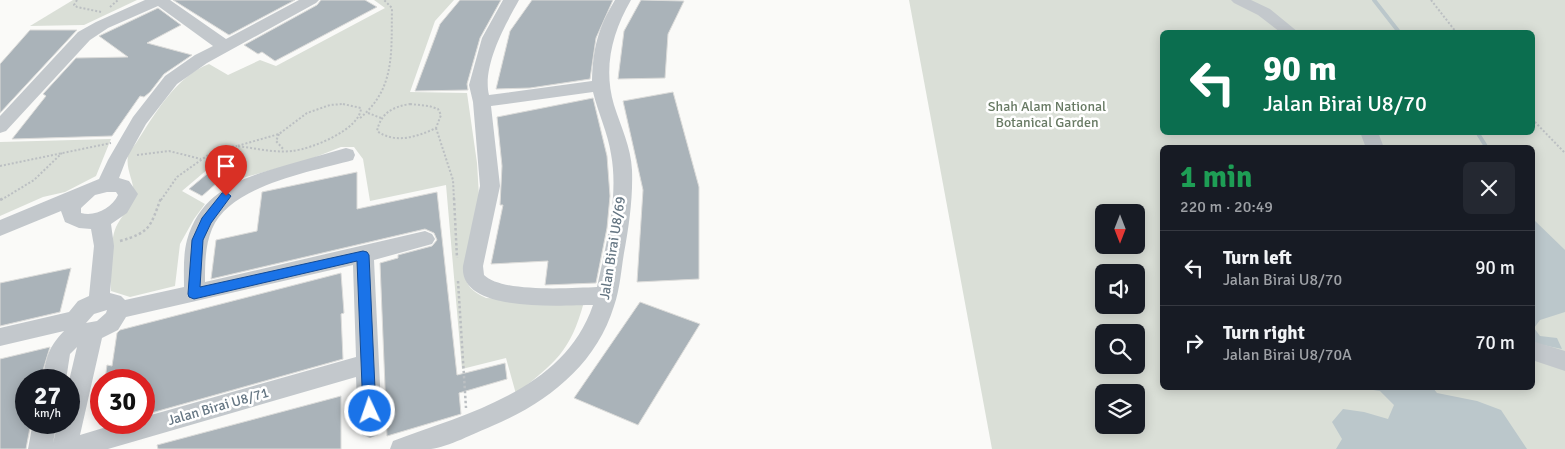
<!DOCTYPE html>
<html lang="en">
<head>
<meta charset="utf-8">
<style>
	:root { --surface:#171b24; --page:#242831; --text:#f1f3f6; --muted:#9ea1a6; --line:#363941 }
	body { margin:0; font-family:Signika,sans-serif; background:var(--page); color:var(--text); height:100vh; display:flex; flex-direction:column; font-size:19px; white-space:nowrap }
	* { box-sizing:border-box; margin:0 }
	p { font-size:16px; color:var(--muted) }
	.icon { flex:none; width:28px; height:28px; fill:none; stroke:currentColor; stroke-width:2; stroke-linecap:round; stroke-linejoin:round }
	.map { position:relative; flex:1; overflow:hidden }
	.drawer { position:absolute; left:1160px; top:145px; width:375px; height:245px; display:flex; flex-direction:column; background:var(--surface); border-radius:8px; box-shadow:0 2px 12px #0003 }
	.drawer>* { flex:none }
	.top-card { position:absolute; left:1160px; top:30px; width:375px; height:105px; border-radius:8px; box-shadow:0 2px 12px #0003; background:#0b6e4f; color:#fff; overflow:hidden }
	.needle { width:32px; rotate:180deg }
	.tools { position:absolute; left:1095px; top:204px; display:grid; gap:10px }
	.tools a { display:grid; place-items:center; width:50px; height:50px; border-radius:8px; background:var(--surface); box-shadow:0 2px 12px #0003; font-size:25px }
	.speed { position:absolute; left:15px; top:369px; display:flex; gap:10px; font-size:25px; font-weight:700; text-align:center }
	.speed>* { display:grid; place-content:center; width:65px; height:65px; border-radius:50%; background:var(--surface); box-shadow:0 2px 12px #0003; line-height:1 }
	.speed small { font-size:12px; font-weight:400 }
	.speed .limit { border:8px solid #d22; background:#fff; color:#111 }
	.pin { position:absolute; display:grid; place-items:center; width:42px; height:42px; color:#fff; margin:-51px -21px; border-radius:50% 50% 50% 0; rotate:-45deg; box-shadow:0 0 5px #0007 }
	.pin .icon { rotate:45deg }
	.me { position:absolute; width:55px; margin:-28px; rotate:357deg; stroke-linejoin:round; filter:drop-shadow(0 0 4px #0008) }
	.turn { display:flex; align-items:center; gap:18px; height:105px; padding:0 20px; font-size:22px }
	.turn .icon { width:65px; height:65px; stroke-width:2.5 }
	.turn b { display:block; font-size:35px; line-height:42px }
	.round { display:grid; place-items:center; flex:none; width:52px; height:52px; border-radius:8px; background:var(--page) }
	.overview { display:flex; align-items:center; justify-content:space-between; height:85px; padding:0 20px }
	h1 { font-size:30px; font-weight:700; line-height:38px; color:#1e9e55 }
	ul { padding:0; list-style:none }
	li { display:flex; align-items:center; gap:15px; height:75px; padding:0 20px; border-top:1px solid var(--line) }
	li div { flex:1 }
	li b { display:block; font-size:19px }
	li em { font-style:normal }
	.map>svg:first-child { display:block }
	.green { fill:#dadfd7; fill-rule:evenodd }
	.water { fill:#bbc7cb }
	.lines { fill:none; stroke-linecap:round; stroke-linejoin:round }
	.stream { stroke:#bbc7cb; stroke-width:4 }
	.building { fill:#aab3b9; stroke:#dcdcda }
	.path-far1 { stroke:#bbbfc2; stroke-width:2; stroke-dasharray:2 2; stroke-linecap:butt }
	.path { stroke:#bbbfc2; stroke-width:2.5; stroke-dasharray:2.5 2.5; stroke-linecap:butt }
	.minor { fill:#c3c8cc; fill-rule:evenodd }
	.route { fill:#1a73e8; stroke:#114b97 }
	.labels { text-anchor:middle; stroke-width:5; stroke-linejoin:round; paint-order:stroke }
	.park-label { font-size:14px; fill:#687a64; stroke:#fff }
	.street-label { font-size:14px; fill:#657683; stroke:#fff }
</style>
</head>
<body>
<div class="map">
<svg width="1565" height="449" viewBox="0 0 1565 449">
	<rect width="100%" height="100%" fill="#fafaf8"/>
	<g class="green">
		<polygon points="73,0 137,0 84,25 30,26"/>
		<path d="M374 0H454L435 21 410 92 467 93 477 163 479 196 465 271C465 286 473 292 486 298L584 302C570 353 555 362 516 394L506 358 462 369 446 185 370 201 363 159 354 147H341L308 160 242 178 215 163 182 191 205 204 194 219 180 244 175 286 130 297 111 291C111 273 109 244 116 227 120 218 128 210 132 201 138 186 125 172 128 156 129 151 135 145 138 140 156 112 177 76 209 64L228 75 260 60 276 66 385 8Z"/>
		<path d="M909 0H1565V449H992ZM1162 32H1532V132H1162ZM1162 148H1532V388H1162ZM1104 212H1136V245H1104ZM1104 272H1136V305H1104ZM1104 332H1136V365H1104ZM1104 392H1136V425H1104Z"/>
		<polygon points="111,139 96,176 65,192 43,197 0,216 0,142"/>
	</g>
	<g class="water">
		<polygon points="1532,218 1565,250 1565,312 1540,320 1534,328 1540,336 1557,338 1562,349 1533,343"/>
		<polygon points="1360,388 1433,388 1437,393 1477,401 1501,410 1527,449 1336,449 1342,439 1332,422 1343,409 1364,412 1388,419 1394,405 1380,391"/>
	</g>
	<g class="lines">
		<g class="stream">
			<polyline points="1374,0 1399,32"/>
			<polyline points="1477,132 1487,148"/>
		</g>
	</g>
	<g class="building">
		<polygon points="173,0 295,0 229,35"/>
		<polygon points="321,0 365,0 377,7 275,61 262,52 258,54 244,45 317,5"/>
		<polygon points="460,0 501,0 480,38 467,84 468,90 415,91 440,24"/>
		<polygon points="532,0 613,0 596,38 590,79 530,88 496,89 510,31"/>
		<polygon points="641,0 684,1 668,34 665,78 618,79 624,31"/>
		<polygon points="158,8 181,25 147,43 192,55 164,74 150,92 144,97 140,96 112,136 12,139 46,96 43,94 76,58 128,57 99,36"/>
		<polygon points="30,30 77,30 0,113 0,64"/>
		<polygon points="673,92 699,187 699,279 637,282 643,190 623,101"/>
		<polygon points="593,98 607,156 610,196 607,228 596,283 545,285 548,261 491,264 503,205 500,205 502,166 497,117"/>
		<polygon points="213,169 226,175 202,196 189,189"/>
		<polygon points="357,172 357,209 437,192 457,375 505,363 507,379 459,393 461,414 387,436 380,263 398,258 398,255 432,246 437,240 434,233 425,229 211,279 216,240 257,231 262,192"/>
		<polygon points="71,268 60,312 0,326 0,283"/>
		<polygon points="341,273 344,313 341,314 343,359 144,415 144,380 105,380 107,365 112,366 117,333 120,330"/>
		<polygon points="640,302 700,324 638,425 574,398"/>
		<polygon points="50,347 40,380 26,380 26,422 31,422 26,449 0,449 0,359"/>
		<polygon points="341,396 341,449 158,449 157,445"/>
	</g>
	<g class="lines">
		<g class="path-far1">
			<polyline points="77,0 74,5 77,7 101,12"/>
			<polyline points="1431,0 1456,32"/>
			<polyline points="110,7 118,0"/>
			<path d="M343 104 361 108C360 130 311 149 292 151 273 153 255 148 237 146L279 134 307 113 330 105Z"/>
			<path d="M410 104 429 106 438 109 441 115 436 128C417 137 395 144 377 131 381 113 392 107 410 104Z"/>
			<polyline points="368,113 381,118"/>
			<path d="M360 118C396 88 391 51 392 8L384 0"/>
			<polyline points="1532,119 1565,153"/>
			<polyline points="436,128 453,180 454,200"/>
			<polyline points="279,134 276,141 284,150"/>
			<polyline points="137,155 169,151 201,159"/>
			<polyline points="0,166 111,143"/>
			<polyline points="1,200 34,180 62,153"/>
			<polyline points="161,200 177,177 218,148 237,146"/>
		</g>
		<g class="path">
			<polyline points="454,198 457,258"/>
			<polyline points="0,200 3,198"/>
			<path d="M120 241C151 232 150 227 161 198"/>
			<polyline points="458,281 466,408"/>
		</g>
		<g class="minor">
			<path d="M145 0H170L226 39 299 0H319L316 3 207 63 177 84 146 124 126 160 119 178 129 181 138 194 127 213 111 224 114 246 110 293 121 296 125 300 184 287C184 271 183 255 187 240 201 192 239 179 283 166 304 160 325 154 346 148L353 150 355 155 353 160C311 172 230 185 212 229 205 246 205 264 205 282L425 231 432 234 435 239 432 244 374 260 382 427 378 435 370 438 362 435 358 427 356 377 108 449H28L33 422H57L53 443 58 422H69V381L77 347 70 354 66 380H42C47 357 47 349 64 331L0 346V328L69 312 78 301 89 296 94 246 91 229 79 228 65 222 61 211 0 236V220L99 179 108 160 133 117 165 76 195 55 213 46 158 6 108 28 90 40 6 131 0 133V116L78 32 96 22ZM107 192H116L118 195C112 208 95 217 81 213V208L95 195ZM353 265 356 357 144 417V422H123L80 435 102 338 118 330 126 317ZM107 310 106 313 97 321 86 323 94 314Z"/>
			<path d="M503 0H519C505 25 482 66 489 95L592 81C593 48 598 28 615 0H631C612 33 603 68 614 105 621 127 631 147 632 170 633 198 629 226 624 253 621 271 620 289 614 306 596 365 547 403 492 426 475 433 448 447 431 449 418 449 403 449 390 449L393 441C468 413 564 390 593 305 562 305 459 314 463 266L480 186 473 102 469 85 482 38ZM593 92C598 113 608 133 611 154 619 197 606 245 597 287 572 288 502 293 484 275L483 266 500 186 491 106Z"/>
			<polygon points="1231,0 1251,0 1270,9 1298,32 1280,32 1258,15 1234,3"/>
			<polygon points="1360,132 1378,132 1384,148 1366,148"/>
			<polygon points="1532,341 1565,351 1565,371 1532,360"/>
		</g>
	</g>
	<polygon class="route" points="226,192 231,196 211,223 203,240 200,287 363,251 367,252 369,255 376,411 375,416 370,417 365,416 363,411 357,261 194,299 189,297 188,294 192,240 202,218 222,193"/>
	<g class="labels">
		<g class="park-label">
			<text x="1047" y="111">Shah Alam National<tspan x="1047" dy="16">Botanical Garden</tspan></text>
		</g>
		<g class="street-label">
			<text transform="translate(612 248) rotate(-81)" y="5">Jalan Birai U8/69</text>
			<text transform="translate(218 406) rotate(-16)" y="5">Jalan Birai U8/71</text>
		</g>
	</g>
</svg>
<div class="tools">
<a><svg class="needle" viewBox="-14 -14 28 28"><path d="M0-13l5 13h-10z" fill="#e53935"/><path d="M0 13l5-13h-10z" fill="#9ea1a6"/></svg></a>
<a><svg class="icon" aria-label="sound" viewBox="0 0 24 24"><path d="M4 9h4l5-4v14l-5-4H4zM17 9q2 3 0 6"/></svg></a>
<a><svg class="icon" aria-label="search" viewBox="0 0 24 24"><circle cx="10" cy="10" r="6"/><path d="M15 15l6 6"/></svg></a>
<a><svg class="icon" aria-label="layers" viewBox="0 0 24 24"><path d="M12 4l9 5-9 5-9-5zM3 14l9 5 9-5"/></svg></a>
</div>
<div class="speed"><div>27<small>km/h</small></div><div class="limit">30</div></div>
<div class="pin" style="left:226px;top:196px;background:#d93025"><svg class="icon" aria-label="arrive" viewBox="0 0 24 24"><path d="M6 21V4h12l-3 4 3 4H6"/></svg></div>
<svg class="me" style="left:370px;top:411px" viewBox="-20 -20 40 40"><circle r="17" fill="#1a73e8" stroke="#fff" stroke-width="3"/><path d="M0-11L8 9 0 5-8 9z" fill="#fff"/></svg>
<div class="top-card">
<div class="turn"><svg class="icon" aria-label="left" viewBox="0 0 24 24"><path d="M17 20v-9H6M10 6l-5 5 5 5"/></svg><div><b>90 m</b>Jalan Birai U8/70</div></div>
</div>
<section class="drawer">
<div class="overview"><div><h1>1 min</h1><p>220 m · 20:49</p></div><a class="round"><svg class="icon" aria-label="close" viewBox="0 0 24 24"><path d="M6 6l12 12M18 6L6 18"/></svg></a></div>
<ul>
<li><svg class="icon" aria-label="left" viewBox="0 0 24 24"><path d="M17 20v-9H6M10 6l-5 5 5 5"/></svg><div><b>Turn left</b><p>Jalan Birai U8/70</p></div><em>90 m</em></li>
<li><svg class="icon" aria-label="right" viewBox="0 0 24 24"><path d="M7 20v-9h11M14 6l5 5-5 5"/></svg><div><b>Turn right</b><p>Jalan Birai U8/70A</p></div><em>70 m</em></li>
</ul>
</section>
</div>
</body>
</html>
